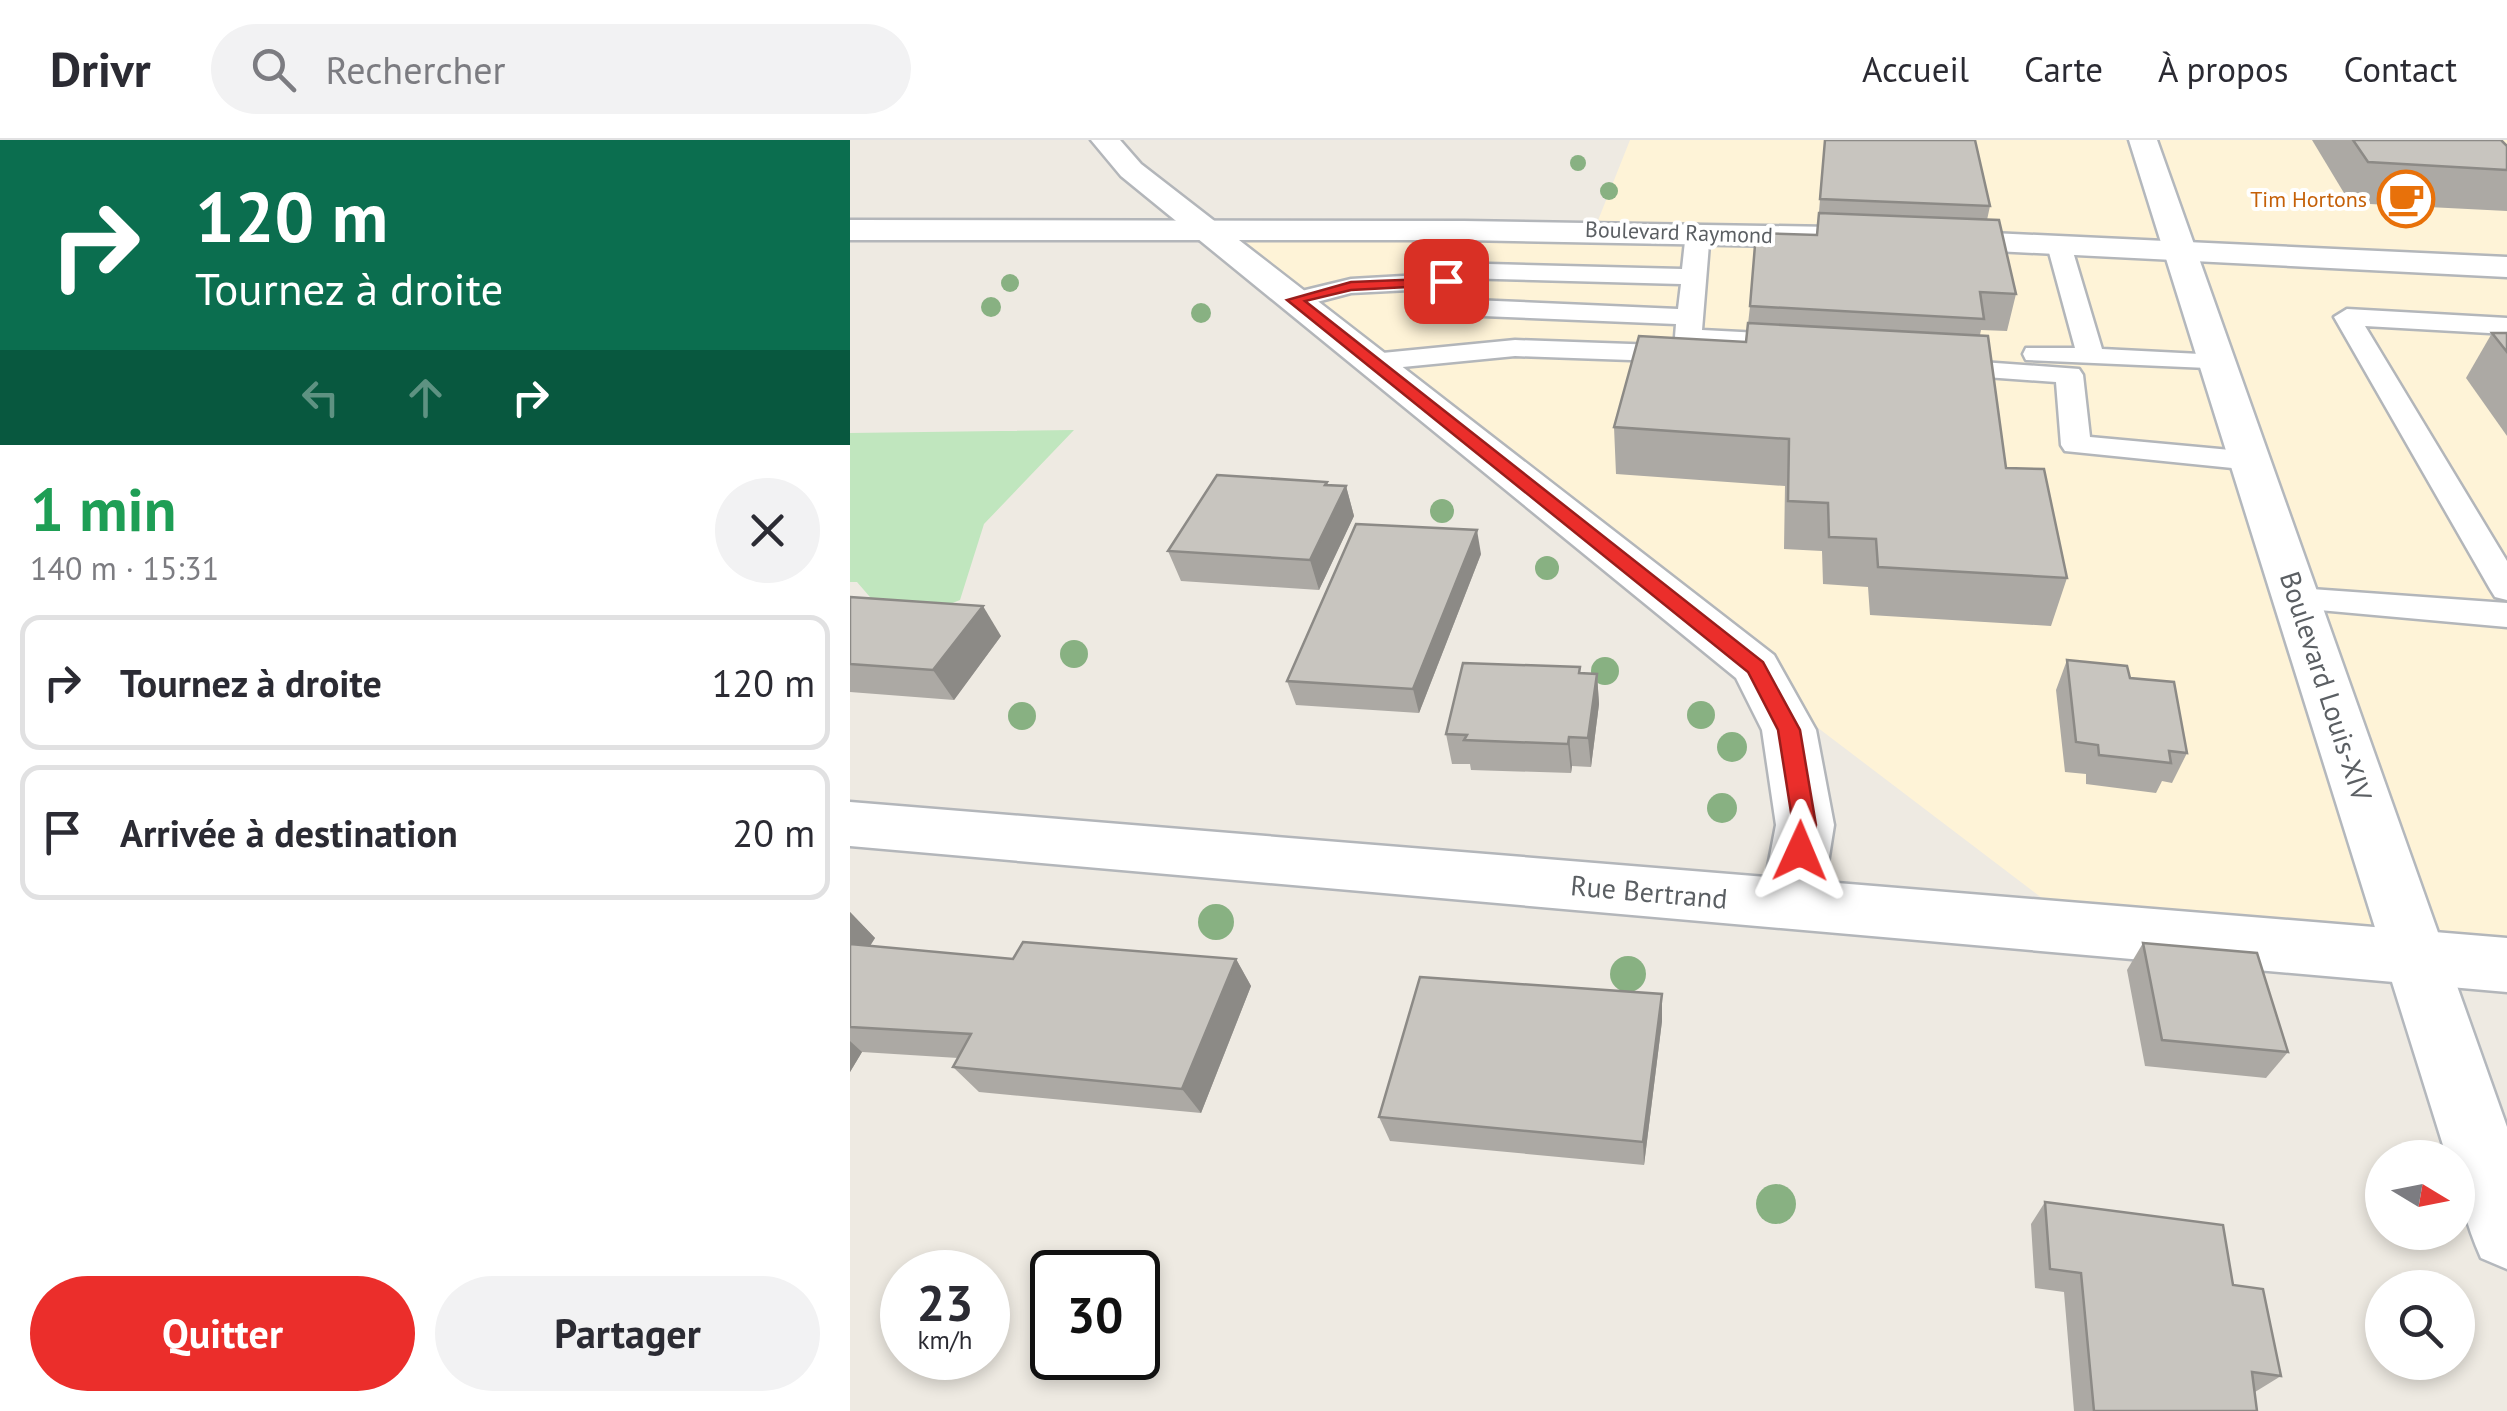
<!DOCTYPE html>
<html lang="fr">
<head>
<meta charset="utf-8">
<style>
	:root { --surface:#fff; --page:#f2f2f3; --text:#2b2b33; --muted:#7c7c81; --line:#e1e1e2; --accent:#eb2e2b }
	body { margin:0; font-family:"PT Sans",sans-serif; background:var(--page); color:var(--text); height:100vh; display:flex; flex-direction:column; font-size:38px; white-space:nowrap }
	* { box-sizing:border-box; margin:0 }
	p { font-size:32px; color:var(--muted) }
	.icon { flex:none; width:55px; height:55px; fill:none; stroke:currentColor; stroke-width:2; stroke-linecap:round; stroke-linejoin:round }
	.map { position:relative; flex:1; overflow:hidden }
	.drawer { display:flex; flex-direction:column; background:var(--surface); width:850px }
	.drawer>* { flex:none }
	.guide { background:#0b6e4f; color:#fff; overflow:hidden }
	.needle { width:65px; rotate:100deg }
	.controls { position:absolute; left:1515px; top:1000px; display:grid; gap:20px }
	.controls a { display:grid; place-items:center; width:110px; height:110px; border-radius:50%; background:var(--surface); box-shadow:0 5px 15px #0003; font-size:50px }
	.speed { position:absolute; left:30px; top:1110px; display:flex; gap:20px; font-size:50px; font-weight:700; text-align:center }
	.speed>* { display:grid; place-content:center; width:130px; height:130px; border-radius:50%; background:var(--surface); box-shadow:0 5px 15px #0003; line-height:1 }
	.speed small { font-size:25px; font-weight:400 }
	.speed .limit { border:5px solid #111; border-radius:15px; background:#fff; color:#111 }
	.pin { position:absolute; display:grid; place-items:center; width:85px; height:85px; color:#fff; margin:-42px; border-radius:20px; box-shadow:0 5px 15px #0006 }
	.me { position:absolute; width:110px; margin:-55px; rotate:1deg; stroke-linejoin:round; filter:drop-shadow(0 0 8px #0008) }
	.turn { display:flex; align-items:center; gap:35px; height:210px; padding:0 30px; font-size:45px }
	.turn .icon { width:130px; height:130px; stroke-width:2.5 }
	.turn b { display:block; font-size:70px; line-height:85px }
	.lanes { display:flex; align-items:center; height:95px; padding:0 30px; background:#0003; justify-content:center; gap:50px; direction:ltr }
	.lanes .off { opacity:.35 }
	.round { display:grid; place-items:center; flex:none; width:105px; height:105px; border-radius:52px; background:var(--page) }
	.overview { display:flex; align-items:center; justify-content:space-between; height:170px; padding:0 30px }
	h1 { font-size:60px; font-weight:700; line-height:75px; color:#1e9e55 }
	.cta { display:flex; gap:20px; margin-top:auto; padding:20px 30px }
	.cta a { flex:1; height:115px; border-radius:60px; background:var(--accent); color:#fff; font-size:40px; font-weight:700; line-height:115px; text-align:center }
	.cta a+a { background:var(--page); color:var(--text) }
	ul { padding:0; list-style:none }
	li { display:flex; align-items:center; gap:30px; height:135px; margin:0 20px 15px; padding:0 10px; border:5px solid var(--line); border-radius:20px }
	li div { flex:1 }
	li b { display:block; font-size:38px }
	li em { font-style:normal }
	header { display:flex; align-items:center; gap:60px; box-sizing:border-box; height:140px; padding:0 50px; background:var(--surface); border-bottom:2px solid var(--line) }
	header strong { font-size:48px }
	nav { display:flex; gap:55px; margin-inline-start:auto; font-size:35px }
	.search { width:700px; height:90px; background:var(--page); display:flex; align-items:center; gap:25px; box-sizing:border-box; padding:0 35px; border-radius:55px; color:var(--muted); font-size:38px }
	main { display:flex; flex:1; min-height:0 }
	.map>svg:first-child { display:block }
	.commercial { fill:#fef3d7 }
	.green { fill:#c0e6be }
	.lines { fill:none; stroke-linecap:round; stroke-linejoin:round }
	.service-casing { stroke:#b3b6ba; stroke-width:5 }
	.minor-casing { stroke:#b3b6ba; stroke-width:5 }
	.tertiary-casing { stroke:#b3b6ba; stroke-width:5 }
	.secondary-casing { stroke:#b4b8bd; stroke-width:5 }
	.service { fill:#fff; fill-rule:evenodd }
	.minor { fill:#fff; fill-rule:evenodd }
	.tertiary { fill:#fff; fill-rule:evenodd }
	.secondary { fill:#fff; fill-rule:evenodd }
	.tree { fill:#88b182 }
	.wall { fill:#aca9a4 }
	.shaded-wall { fill:#8c8a86 }
	.building { fill:#c8c5bf; stroke:#8c8a86; stroke-width:2.5 }
	.route { fill:#eb2e2b; stroke:#991e1c; stroke-width:2.5 }
	.labels { text-anchor:middle; stroke-width:8; stroke-linejoin:round; paint-order:stroke }
	.far-food-label { font-size:22px; fill:#c56008; stroke:#fff; text-anchor:end }
	.far-street-label { font-size:22px; fill:#5b5f63; stroke:#fff }
	.street-label { font-size:28px; fill:#5b5f63; stroke:#fff }
</style>
</head>
<body>
<header>
<strong>Drivr</strong>
<div class="search"><svg class="icon" aria-label="search" viewBox="0 0 24 24"><circle cx="10" cy="10" r="6"/><path d="M15 15l6 6"/></svg>Rechercher</div>
<nav><a>Accueil</a><a>Carte</a><a>À propos</a><a>Contact</a></nav>
</header>
<main>
<section class="drawer">
<div class="guide">
<div class="turn"><svg class="icon" aria-label="right" viewBox="0 0 24 24"><path d="M7 20v-9h11M14 6l5 5-5 5"/></svg><div><b>120 m</b>Tournez à droite</div></div>
<div class="lanes"><svg class="icon off" aria-label="left" viewBox="0 0 24 24"><path d="M17 20v-9H6M10 6l-5 5 5 5"/></svg><svg class="icon off" aria-label="ahead" viewBox="0 0 24 24"><path d="M12 20V5M6 11l6-6 6 6"/></svg><svg class="icon" aria-label="right" viewBox="0 0 24 24"><path d="M7 20v-9h11M14 6l5 5-5 5"/></svg></div>
</div>
<div class="overview"><div><h1>1 min</h1><p>140 m · 15:31</p></div><a class="round"><svg class="icon" aria-label="close" viewBox="0 0 24 24"><path d="M6 6l12 12M18 6L6 18"/></svg></a></div>
<ul>
<li><svg class="icon" aria-label="right" viewBox="0 0 24 24"><path d="M7 20v-9h11M14 6l5 5-5 5"/></svg><div><b>Tournez à droite</b></div><em>120 m</em></li>
<li><svg class="icon" aria-label="arrive" viewBox="0 0 24 24"><path d="M6 21V4h12l-3 4 3 4H6"/></svg><div><b>Arrivée à destination</b></div><em>20 m</em></li>
</ul>
<div class="cta"><a>Quitter</a><a>Partager</a></div>
</section>
<div class="map">
<svg width="1657" height="1271" viewBox="0 0 1657 1271">
	<rect width="100%" height="100%" fill="#eeeae2"/>
	<polygon class="commercial" points="780,0 1657,0 1657,825 1234,790 672,363 359,92 745,88"/>
	<polygon class="green" points="224,290 134,384 110,460 45,486 7,442 0,442 0,293"/>
	<g class="lines">
		<g class="service-casing">
			<g id="service">
				<path d="M848 85 860 92 852 190 948 195 961 203 957 209 838 205 825 197 826 184 583 174 570 166 579 149 501 153 444 168 431 160 435 155 501 139 588 134 593 125 602 123 832 129 836 92ZM610 138 831 144 828 169 599 159Z"/>
				<polygon points="1209,98 1221,105 1252,209 1370,215 1384,223 1380,229 1176,220 1173,214 1176,208 1225,208 1197,105"/>
				<polygon points="1497,169 1657,178 1657,194 1515,186 1657,421 1657,460 1645,457 1640,449 1484,177"/>
				<polygon points="665,200 837,206 850,214 837,222 665,216 522,230 508,222 522,214"/>
				<polygon points="1090,219 1229,229 1233,235 1240,297 1402,312 1413,315 1417,321 1413,327 1402,330 1215,311 1211,305 1206,242 1080,233 1076,227"/>
				<polygon points="1447,448 1657,463 1657,487 1435,467 1430,459 1435,451"/>
			</g>
		</g>
		<g class="minor-casing">
			<polygon id="minor" points="241,0 270,0 291,24 924,515 966,590 984,685 975,742 1657,798 1657,852 0,706 0,662 916,737 926,685 912,590 886,538 271,36"/>
		</g>
		<g class="tertiary-casing">
			<g id="tertiary">
				<polygon points="0,80 614,81 982,87 993,90 998,97 993,104 982,107 614,100 0,100"/>
				<polygon points="1078,90 1657,117 1657,137 1067,107 1062,100 1067,93"/>
			</g>
		</g>
		<g class="secondary-casing">
			<path id="secondary" d="M1279 0H1307L1657 987V1129L1631 1118C1616 1084 1608 1055 1608 1018H1597Z"/>
		</g>
		<use href="#service" class="service"/>
		<use href="#minor" class="minor"/>
		<use href="#tertiary" class="tertiary"/>
		<use href="#secondary" class="secondary"/>
	</g>
	<g class="tree">
		<circle cx="728" cy="23" r="8"/>
		<circle cx="759" cy="51" r="9"/>
		<circle cx="160" cy="143" r="9"/>
		<circle cx="141" cy="167" r="10"/>
		<circle cx="351" cy="173" r="10"/>
		<circle cx="592" cy="371" r="12"/>
		<circle cx="697" cy="428" r="12"/>
		<circle cx="224" cy="514" r="14"/>
		<circle cx="755" cy="531" r="14"/>
		<circle cx="851" cy="575" r="14"/>
		<circle cx="172" cy="576" r="14"/>
		<circle cx="882" cy="607" r="15"/>
		<circle cx="872" cy="668" r="15"/>
		<circle cx="366" cy="782" r="18"/>
		<circle cx="778" cy="834" r="18"/>
		<circle cx="926" cy="1064" r="20"/>
	</g>
	<g class="wall">
		<polygon points="975,0 1140,66 1137,80 1166,154 1157,191 1131,190 1130,195 1156,328 1217,438 1201,486 1020,475 1018,447 973,444 972,411 934,409 935,346 766,334 764,287 896,202 900,166 967,95"/>
		<polygon points="1462,0 1651,0 1657,6 1657,71 1500,63"/>
		<polygon points="1642,193 1657,193 1657,296 1616,238"/>
		<polygon points="477,342 477,345 496,346 504,376 469,450 331,441 318,411"/>
		<polygon points="631,414 569,573 446,565 437,541"/>
		<polygon points="0,457 151,496 104,560 0,552"/>
		<polygon points="1217,520 1280,538 1337,613 1322,643 1312,641 1306,653 1236,644 1236,634 1215,632 1206,550"/>
		<polygon points="731,533 747,534 749,564 741,627 722,626 721,633 621,630 620,624 602,624 596,594"/>
		<polygon points="0,772 25,798 20,806 163,819 386,819 401,846 351,973 129,952 103,927 108,918 12,912 0,932"/>
		<polygon points="1293,803 1438,912 1416,938 1295,926 1277,830"/>
		<polygon points="812,881 794,1025 540,1001 529,977"/>
		<polygon points="1195,1062 1383,1145 1431,1236 1405,1252 1407,1271 1224,1271 1214,1152 1185,1148 1181,1084"/>
	</g>
	<g class="shaded-wall">
		<polygon points="477,342 484,370 496,346 504,376 469,450 460,420"/>
		<polygon points="627,390 631,414 569,573 563,549"/>
		<polygon points="133,466 151,496 104,560 83,530"/>
		<polygon points="747,534 749,564 741,627 738,598"/>
		<polygon points="719,597 722,626 721,633 718,604"/>
		<polygon points="0,772 25,798 5,829 0,824"/>
		<polygon points="386,819 401,846 351,973 332,949"/>
		<polygon points="812,854 812,881 794,1025 793,1002"/>
		<polygon points="0,901 12,912 0,932"/>
	</g>
	<g class="building">
		<polygon points="975,0 1125,0 1140,66 970,59"/>
		<polygon points="1503,0 1651,0 1657,6 1657,30 1518,22"/>
		<polygon points="969,73 1149,80 1166,154 1130,152 1134,179 900,166 906,93 967,95"/>
		<polygon points="898,183 1138,196 1156,328 1194,329 1217,438 1028,427 1026,399 979,397 978,363 938,361 939,299 764,287 789,196 896,202"/>
		<polygon points="1642,193 1657,193 1657,212"/>
		<polygon points="367,335 477,342 475,345 496,346 460,420 318,411"/>
		<polygon points="506,384 627,390 563,549 437,541"/>
		<polygon points="0,457 133,466 83,530 0,524"/>
		<polygon points="1217,520 1277,526 1280,538 1324,542 1337,613 1319,611 1321,623 1249,615 1248,605 1226,602"/>
		<polygon points="613,523 730,527 729,533 747,534 738,598 719,597 718,604 614,600 617,595 596,594"/>
		<polygon points="173,802 386,819 332,949 103,927 121,894 0,887 0,804 163,819"/>
		<polygon points="1293,803 1407,813 1438,912 1312,900"/>
		<polygon points="570,837 812,854 793,1002 529,977"/>
		<polygon points="1195,1062 1373,1085 1383,1145 1413,1149 1431,1236 1402,1232 1407,1271 1244,1271 1231,1133 1200,1129"/>
	</g>
	<polygon class="route" points="601,138 601,144 596,145 501,150 455,161 913,522 950,590 966,685 959,718 942,718 938,711 943,685 928,590 898,532 437,160 501,142"/>
	<defs>
		<g id="cafe-ring" transform="scale(2.875)"><circle r="9.5" fill="#fff" stroke="#e8710a" stroke-width="1.5"/><path d="M-5.5-4.5H6V0H3Q3 3.5 0 3.5H-2.5Q-5.5 3.5-5.5 0ZM3-3.2v2h1.7v-2ZM-6 4.5H4V6H-6Z" fill="#e8710a"/></g>
	</defs>
	<g fill-rule="evenodd">
		<use href="#cafe-ring" x="1556" y="59"/>
	</g>
	<g class="labels">
		<g class="far-food-label">
			<text x="1517" y="67">Tim Hortons</text>
		</g>
		<g class="far-street-label">
			<text transform="translate(829 92) rotate(2)" y="8">Boulevard Raymond</text>
		</g>
		<g class="street-label">
			<text transform="translate(1476 546) rotate(72)" y="10">Boulevard Louis-XIV</text>
			<text transform="translate(799 752) rotate(5)" y="10">Rue Bertrand</text>
		</g>
	</g>
</svg>
<div class="controls">
<a><svg class="needle" viewBox="-14 -14 28 28"><path d="M0-13l5 13h-10z" fill="#e53935"/><path d="M0 13l5-13h-10z" fill="#7c7c81"/></svg></a>
<a><svg class="icon" aria-label="search" viewBox="0 0 24 24"><circle cx="10" cy="10" r="6"/><path d="M15 15l6 6"/></svg></a>
</div>
<div class="speed"><div>23<small>km/h</small></div><div class="limit">30</div></div>
<div class="pin" style="left:596px;top:141px;background:#d93025"><svg class="icon" aria-label="arrive" viewBox="0 0 24 24"><path d="M6 21V4h12l-3 4 3 4H6"/></svg></div>
<svg class="me" style="left:950px;top:711px" viewBox="-20 -20 40 40"><path d="M0-17L14 15 0 8-14 15z" fill="#eb2e2b" stroke="#fff" stroke-width="4"/></svg>
</div>
</main>
</body>
</html>
